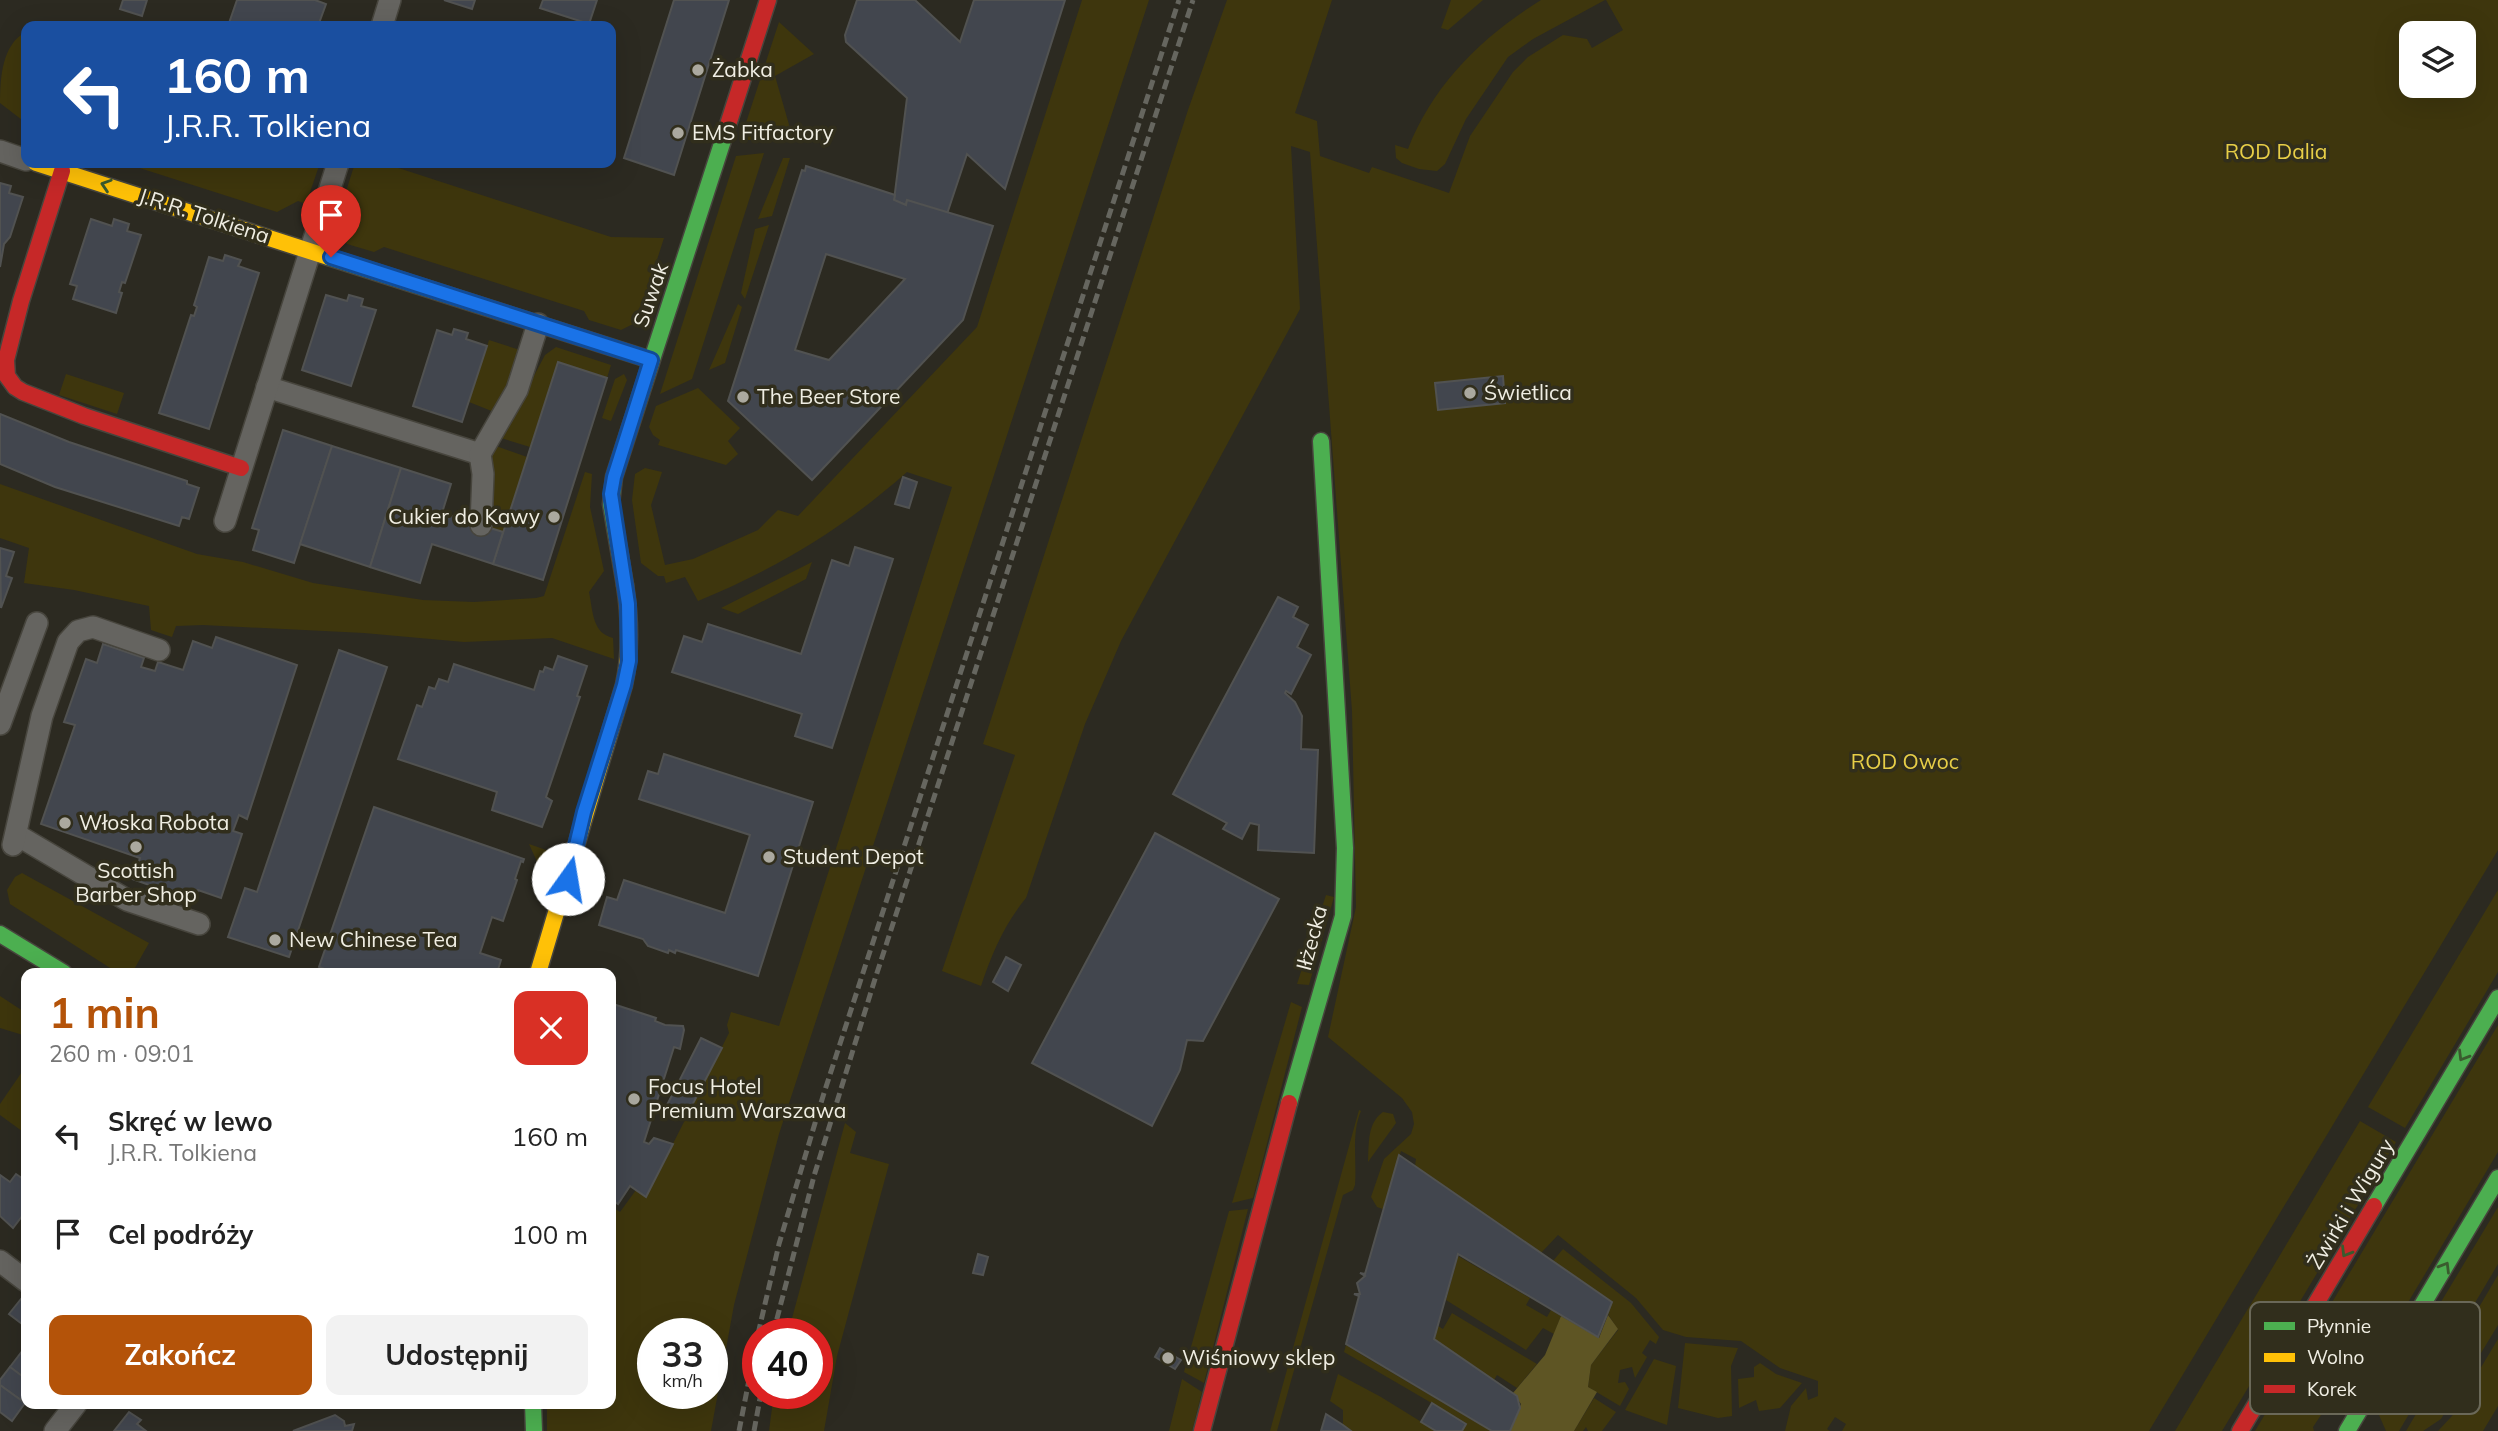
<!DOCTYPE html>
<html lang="pl">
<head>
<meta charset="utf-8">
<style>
	:root { --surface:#fff; --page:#f2f2f2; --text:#222; --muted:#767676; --accent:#b45309 }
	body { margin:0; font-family:Mulish,sans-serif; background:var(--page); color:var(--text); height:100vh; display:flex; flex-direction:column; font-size:26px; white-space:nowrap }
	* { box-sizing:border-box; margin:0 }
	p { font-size:23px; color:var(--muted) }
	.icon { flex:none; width:38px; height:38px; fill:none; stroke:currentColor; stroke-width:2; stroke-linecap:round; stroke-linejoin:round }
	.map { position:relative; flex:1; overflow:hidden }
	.drawer { position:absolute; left:21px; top:968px; width:595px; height:441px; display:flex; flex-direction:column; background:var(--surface); border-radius:14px; box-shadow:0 7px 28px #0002 }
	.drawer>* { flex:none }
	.banner { position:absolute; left:21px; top:21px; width:595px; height:147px; border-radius:14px; box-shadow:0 7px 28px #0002; background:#1a4fa0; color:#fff; overflow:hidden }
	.fabs { position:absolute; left:2399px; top:21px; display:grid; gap:14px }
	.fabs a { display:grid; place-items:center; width:77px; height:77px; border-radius:14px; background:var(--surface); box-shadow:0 7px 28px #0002; font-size:35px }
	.speed { position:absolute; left:637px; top:1318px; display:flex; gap:14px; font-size:35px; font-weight:700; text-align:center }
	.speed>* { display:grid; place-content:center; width:91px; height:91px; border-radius:50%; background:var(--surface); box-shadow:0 7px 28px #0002; line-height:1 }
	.speed small { font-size:18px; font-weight:400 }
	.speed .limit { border:10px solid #d22; background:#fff; color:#111 }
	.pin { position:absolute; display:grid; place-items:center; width:60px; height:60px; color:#fff; margin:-72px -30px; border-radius:50% 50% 50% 0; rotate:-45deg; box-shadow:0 0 7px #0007 }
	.pin .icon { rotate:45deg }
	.me { position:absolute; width:77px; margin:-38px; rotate:13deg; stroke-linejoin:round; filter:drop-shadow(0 0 5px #0008) }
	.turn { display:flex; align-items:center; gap:24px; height:147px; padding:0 28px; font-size:32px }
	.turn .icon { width:91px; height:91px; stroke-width:2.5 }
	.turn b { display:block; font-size:49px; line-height:60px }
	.round { display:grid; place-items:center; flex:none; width:74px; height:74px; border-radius:14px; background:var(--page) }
	.head { display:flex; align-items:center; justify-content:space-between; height:119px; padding:0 28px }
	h1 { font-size:42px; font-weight:700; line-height:52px; color:var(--accent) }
	.primary-button { display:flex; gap:14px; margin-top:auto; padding:14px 28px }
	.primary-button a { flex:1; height:80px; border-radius:14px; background:var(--accent); color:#fff; font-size:28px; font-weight:700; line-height:80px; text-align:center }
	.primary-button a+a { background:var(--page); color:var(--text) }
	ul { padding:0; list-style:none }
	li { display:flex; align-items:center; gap:21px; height:98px; padding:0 28px }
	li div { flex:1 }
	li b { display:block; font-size:26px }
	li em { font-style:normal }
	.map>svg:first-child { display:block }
	.green { fill:#3e360d; fill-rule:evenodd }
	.water { fill:#5e5524 }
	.building { fill:#42464e; stroke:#515251; stroke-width:2; fill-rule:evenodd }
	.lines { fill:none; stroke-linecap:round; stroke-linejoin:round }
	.street-casing { stroke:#47453d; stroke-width:24 }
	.fast-casing { stroke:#47453d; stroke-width:19 }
	.slow-casing { stroke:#47453d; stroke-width:19 }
	.jam-casing { stroke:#47453d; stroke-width:19 }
	.street { stroke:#656460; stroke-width:21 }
	.fast { stroke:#4caf50; stroke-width:16 }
	.slow { stroke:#ffc107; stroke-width:16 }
	.jam { stroke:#c62828; stroke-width:16 }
	.rail { stroke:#66665f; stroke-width:5; stroke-dasharray:10 5; stroke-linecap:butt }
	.oneway { stroke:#3a5b2e }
	.route-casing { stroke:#114b97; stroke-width:18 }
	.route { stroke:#1a73e8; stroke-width:12 }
	.poi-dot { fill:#aba99f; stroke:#312e1c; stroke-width:2.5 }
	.labels { text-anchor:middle; stroke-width:7; stroke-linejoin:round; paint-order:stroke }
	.poi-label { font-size:21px; fill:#f0eee3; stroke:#312e1c; text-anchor:start }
	.park-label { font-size:21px; fill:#e7ce47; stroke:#312e1c }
	.street-label { font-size:21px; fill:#f0eee3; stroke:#312e1c }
	.key { fill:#312e1c; stroke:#6a6858; stroke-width:2 }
	.key-label { font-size:19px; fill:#f0eee3 }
</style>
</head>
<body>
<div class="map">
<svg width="2498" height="1431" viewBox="0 0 2498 1431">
	<rect width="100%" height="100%" fill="#2c2a21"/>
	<g class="green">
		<path d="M1082 0H1149L779 1134 734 1305 711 1431H547V1404H611V1206L620 1212 636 1190 646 1197 729 1033 727 1025 731 1012 779 1026 952 487 907 472C844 528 776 569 698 601L685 577 666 583 664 576H658L641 563 632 500 635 474 645 468 662 472 651 505 665 565 693 559 758 530 778 510 798 516 977 327ZM653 1334H712V1393H653Z"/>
		<path d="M1227 0H1332L1295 113 1317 121 1320 156 1369 173 1372 167 1449 193 1470 136 1513 72 1528 57 1563 35 1587 39 1592 48 1623 30 1606 0H2498V850L2149 1431H1842L1846 1424 1835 1417 1827 1429 1830 1431H1785L1791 1406 1806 1388 1808 1400 1818 1396V1381L1780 1368 1741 1341 1686 1337 1663 1330 1636 1298 1558 1235 1541 1253 1415 1166 1416 1159 1401 1151 1383 1209 1377 1207 1371 1197 1384 1159 1411 1134 1414 1124 1412 1112 1402 1098 1328 1037 1356 907 1352 711 1310 152 1291 146 1300 309 1121 641 1085 724 1026 898C1004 925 992 953 981 986L942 971 1015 755 983 744 1188 110ZM2412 33H2464V86H2412Z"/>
		<polygon points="1451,0 1483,0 1448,30 1441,28"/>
		<path d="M1541 0H1605L1533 39 1508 57 1466 119 1445 164 1437 171 1419 169 1402 163 1396 158 1395 145 1408 149C1433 84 1483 36 1541 0Z"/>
		<polygon points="779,22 814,54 775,76 792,135 740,141"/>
		<path d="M26 32V123L0 103C0 78 2 44 26 32Z"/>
		<polygon points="764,153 692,379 660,394 736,156"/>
		<polygon points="783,158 790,158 772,216 758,219"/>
		<polygon points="124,163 320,163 306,204 298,201 277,212"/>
		<polygon points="355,163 383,163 611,237 664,238 637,322 621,330 589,320 584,311 384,247 374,252 347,244 336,223"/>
		<polygon points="769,225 745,299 741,293 755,229"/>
		<polygon points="738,304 742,307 725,363 709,370"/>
		<polygon points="489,340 520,350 510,384 494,412 469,402"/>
		<polygon points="556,347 611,365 607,378 558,362 530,447 501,438 545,355"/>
		<polygon points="66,374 124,393 117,414 59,395"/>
		<polygon points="624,374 627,380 611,421 602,418 615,379"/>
		<polygon points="698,388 740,428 728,441 738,454 726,465 658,445 660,440 653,435 649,427 656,406"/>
		<polygon points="496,446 527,457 503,532 488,527 491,457"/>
		<path d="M585 472 592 474 590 507 604 571 589 592C593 611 592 633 613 638L614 659 552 638 464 642 364 633 203 625 176 626 172 637 151 630 149 606 74 590 24 583 29 548 0 538V484L197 554 243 562 313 583 423 600 474 602 536 598 544 596Z"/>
		<polygon points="812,562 806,579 738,614 721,608"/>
		<polygon points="529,844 552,852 558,856 549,891 541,888 544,877"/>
		<polygon points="22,873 149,943 132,973 118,973 10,904 7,890 15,877"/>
		<polygon points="2498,890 2498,972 2405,1128 2368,1107"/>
		<polygon points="1326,895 1334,897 1309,985 1297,984"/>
		<polygon points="0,996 26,1013 26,1036 0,1028"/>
		<polygon points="1291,1002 1302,1007 1253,1198 1232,1203"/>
		<polygon points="2498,1025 2498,1152 2364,1376 2356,1384 2335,1394 2313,1427 2314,1431 2255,1431"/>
		<polygon points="26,1066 26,1134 0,1115 0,1104"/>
		<path d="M1359 1110 1361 1111C1351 1134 1357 1160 1355 1185L1353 1190 1343 1195 1277 1431H1270Z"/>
		<path d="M1383 1112 1393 1114 1396 1123 1368 1162C1369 1144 1367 1123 1383 1112Z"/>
		<polygon points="2360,1121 2396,1142 2222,1431 2175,1431"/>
		<polygon points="845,1123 856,1132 850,1153 889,1164 837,1356 824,1431 769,1431 774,1393 817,1393 817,1334 788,1333"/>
		<polygon points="2498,1207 2498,1264 2399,1431 2386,1431 2379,1415 2384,1397"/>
		<polygon points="1248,1209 1204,1383 1184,1372 1229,1211"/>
		<polygon points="1563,1249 1631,1303 1659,1337 1656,1344 1650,1340 1642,1353 1647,1357 1635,1378 1632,1367 1620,1370 1618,1383 1625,1382 1629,1389 1620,1406 1588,1387 1591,1365 1618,1330 1608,1314 1612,1302 1553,1261"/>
		<polygon points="1458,1256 1530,1298 1526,1305 1547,1317 1551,1310 1561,1316 1554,1334 1543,1328 1526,1350 1446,1300"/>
		<polygon points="2498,1275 2498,1325 2441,1419 2423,1431 2406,1431"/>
		<polygon points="1452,1313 1537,1364 1517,1388 1497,1375 1494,1380 1434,1339 1438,1326 1443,1329"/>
		<polygon points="2498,1339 2498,1406 2483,1431 2438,1431 2452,1416"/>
		<polygon points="1685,1343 1738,1348 1731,1366 1732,1416 1718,1418 1678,1408"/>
		<polygon points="1346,1345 1362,1355 1491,1431 1462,1431 1466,1423 1344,1352"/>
		<polygon points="1654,1359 1676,1366 1667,1425 1625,1410"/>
		<polygon points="1760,1363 1776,1374 1802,1383 1780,1408 1759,1411 1756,1400 1739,1408 1738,1379 1754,1377 1754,1367"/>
		<polygon points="1338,1374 1381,1397 1436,1431 1351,1431 1343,1425 1343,1410 1330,1401"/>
		<polygon points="1182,1379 1202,1392 1192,1431 1169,1431"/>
		<polygon points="1594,1398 1616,1412 1602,1431 1588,1431 1586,1427 1583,1431 1574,1431"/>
	</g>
	<polygon class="water" points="1608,1315 1618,1329 1591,1365 1588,1387 1597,1392 1574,1431 1510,1431 1521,1404 1513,1393 1545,1355 1561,1316 1599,1338"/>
	<g class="building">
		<polygon points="123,0 147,0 142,16 120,9"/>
		<polygon points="237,0 315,0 326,4 318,26 228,26"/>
		<polygon points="444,0 475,0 472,9"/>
		<polygon points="543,0 597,0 589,24 540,8"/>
		<polygon points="674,0 729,0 674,175 624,158"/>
		<polygon points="857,0 915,0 960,42 974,0 1065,0 1005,189 967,154 947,214 907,200 906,205 894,200 907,98 846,42 845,35"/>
		<path d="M806 166 895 195 894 200 906 205 907 200 993 226 963 320 812 480 728 401 802 170 805 171ZM826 254 905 279 829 360 795 350Z"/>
		<polygon points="0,183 11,186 9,193 23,197 10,237 4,244 0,267"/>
		<polygon points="91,219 112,226 114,219 129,224 127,231 141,235 125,283 122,282 119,292 122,293 116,313 73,299 77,286 70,284"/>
		<polygon points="225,255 241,260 238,266 259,273 209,429 159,413 191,315 194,316 197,307 194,305 209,257 223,261"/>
		<polygon points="326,295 347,301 349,295 360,298 363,299 361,306 376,310 351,386 302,370"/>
		<polygon points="454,329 468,333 466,339 487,346 462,422 413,406 437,330 452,335"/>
		<polygon points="558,362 607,378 543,580 493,564"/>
		<polygon points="1503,376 1505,403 1438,410 1435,383"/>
		<polygon points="0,414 69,442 187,481 187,484 199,488 189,519 182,517 179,526 55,487 0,464"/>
		<polygon points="283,430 332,446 294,563 253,550 259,530 252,528"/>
		<polygon points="332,446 401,468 370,567 300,544"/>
		<polygon points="401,468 451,484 442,513 503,532 493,564 432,544 420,583 370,567"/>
		<polygon points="903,477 917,482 909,508 895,504"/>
		<polygon points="855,547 893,559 832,748 795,736 802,714 672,672 684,636 702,642 708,624 801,654 832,560 849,566"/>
		<polygon points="0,548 14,552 6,576 12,578 1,608"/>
		<polygon points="1278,597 1298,607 1293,617 1308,625 1297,647 1311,655 1291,694 1286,691 1285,693 1295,702 1302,716 1301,749 1318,750 1314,853 1258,850 1259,825 1250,823 1242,839 1223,829 1227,823 1173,794"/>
		<polygon points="216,637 297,665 247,819 239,815 233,831 242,834 221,898 198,890 194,901 132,879 140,858 41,824 75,725 64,722 86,659 97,663 103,644 144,658 141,667 155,671 158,662 183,670 193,641 212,648"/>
		<polygon points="339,650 387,667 289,957 228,937 245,888 257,892"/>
		<polygon points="558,656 587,666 577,696 580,697 546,797 552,801 542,827 492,810 497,792 398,759 417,705 422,707 429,687 435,689 439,679 448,682 454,664 534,690 540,671 543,672 545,667 553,670"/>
		<polygon points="664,754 813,802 758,976 676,950 675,953 669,950 668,953 648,946 643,939 599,925 607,897 617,900 624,880 725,913 750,835 639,799 648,771 658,774"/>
		<polygon points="374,807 524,859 523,862 521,861 515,879 517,880 503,921 492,917 480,953 501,960 497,973 335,973 319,967"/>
		<polygon points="1155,833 1279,899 1203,1041 1187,1040 1180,1070 1152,1126 1032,1063"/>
		<polygon points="1006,957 1021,965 1008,991 993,982"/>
		<polygon points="613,1004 656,1018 655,1021 665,1025 683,1026 684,1030 680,1049 674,1047 644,1142 649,1144 654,1138 673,1144 646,1197 630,1186 618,1204 611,1199 611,1005"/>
		<polygon points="701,1038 722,1048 686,1117 666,1107"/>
		<polygon points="1399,1155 1612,1302 1598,1337 1458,1254 1434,1339 1517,1396 1520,1408 1510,1431 1492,1431 1346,1344 1359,1296 1354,1294 1360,1294 1357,1283 1365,1276 1360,1273 1365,1274"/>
		<polygon points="16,1174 26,1181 26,1211 13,1228 0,1216 0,1175 10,1182"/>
		<polygon points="978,1254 988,1257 983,1275 973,1273"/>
		<polygon points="21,1299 26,1302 26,1327 9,1314"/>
		<polygon points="1160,1348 1181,1360 1175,1369 1155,1357"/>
		<polygon points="23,1350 26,1353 26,1379 10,1367"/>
		<polygon points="10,1367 26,1379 25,1403 0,1385 0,1380"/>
		<polygon points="0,1385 25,1403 12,1421 0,1412"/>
		<polygon points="1432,1403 1466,1424 1462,1431 1436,1431 1421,1422"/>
		<polygon points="129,1412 141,1420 137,1424 146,1431 114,1431"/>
		<polygon points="1326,1414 1343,1425 1351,1431 1321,1431"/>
		<polygon points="335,1415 344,1421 345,1426 354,1424 352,1431 293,1431"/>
	</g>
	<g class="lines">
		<g class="street-casing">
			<g id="street">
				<polyline points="382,26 390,0"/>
				<polyline points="0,151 26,160"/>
				<polyline points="267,387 480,454"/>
				<polyline points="225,521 338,163"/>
				<polyline points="481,525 483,474 480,454 517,390 538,324"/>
				<polyline points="0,724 37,623"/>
				<polyline points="17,835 127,900 199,924"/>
				<polyline points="13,845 42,716 68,642 78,631 93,627 159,650"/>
				<polyline points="0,1261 26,1281"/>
				<polyline points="55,1431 76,1404"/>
			</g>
		</g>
		<g class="fast-casing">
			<g id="fast">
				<polyline points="328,257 651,360"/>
				<polyline points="625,585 611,504 614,477 726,131"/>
				<polyline points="0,934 64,973"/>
				<polyline points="1289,1103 1343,916 1345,848 1321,441"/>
				<polyline points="2374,1206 2498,998"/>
				<polyline points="533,1404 534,1431"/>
				<polyline points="2347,1431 2498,1178"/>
			</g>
		</g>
		<g class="slow-casing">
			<g id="slow">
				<polyline points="36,163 328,257"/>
				<path d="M538 973 624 685C631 652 630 618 625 585"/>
			</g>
		</g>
		<g class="jam-casing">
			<g id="jam">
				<polyline points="726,131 768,0"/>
				<polyline points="62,171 21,301 6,360 7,376 15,387 23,392 84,416 241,468"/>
				<polyline points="1202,1431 1289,1103"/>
				<polyline points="2240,1431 2374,1206"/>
			</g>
		</g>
		<use href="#street" class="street"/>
		<use href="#fast" class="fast"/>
		<use href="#slow" class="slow"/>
		<use href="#jam" class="jam"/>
		<g class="rail">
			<polyline points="758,1334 779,1244 824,1093 1179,0"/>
			<polyline points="773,1334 814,1176 875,979 1193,0"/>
			<polyline points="739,1431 758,1334"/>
			<polyline points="754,1431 761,1393"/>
		</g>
	</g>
	<defs><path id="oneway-chevron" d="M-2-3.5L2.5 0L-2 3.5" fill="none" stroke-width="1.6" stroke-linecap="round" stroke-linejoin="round" transform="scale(1.75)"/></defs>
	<g class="oneway">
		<use href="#oneway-chevron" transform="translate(106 185) rotate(-162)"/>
		<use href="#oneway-chevron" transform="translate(2463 1056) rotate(121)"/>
		<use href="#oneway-chevron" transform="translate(2346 1252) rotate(121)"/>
		<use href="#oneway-chevron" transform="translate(2445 1267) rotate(-59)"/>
	</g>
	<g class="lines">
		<g class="route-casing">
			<polyline id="route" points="331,257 651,360 614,477 611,494 628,604 629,661 624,685 584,812 568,879"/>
		</g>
		<use href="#route" class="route"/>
	</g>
	<g class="poi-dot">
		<circle cx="698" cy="70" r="7"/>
		<circle cx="678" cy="133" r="7"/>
		<circle cx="1470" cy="393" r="7"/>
		<circle cx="743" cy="397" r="7"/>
		<circle cx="554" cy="517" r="7"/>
		<circle cx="65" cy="823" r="7"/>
		<circle cx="136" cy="847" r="7"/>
		<circle cx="769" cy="857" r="7"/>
		<circle cx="275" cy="940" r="7"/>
		<circle cx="634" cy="1099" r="7"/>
		<circle cx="1168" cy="1358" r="7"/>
	</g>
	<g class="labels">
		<g class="poi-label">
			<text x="712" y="77">Żabka</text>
			<text x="692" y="140">EMS Fitfactory</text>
			<text x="1484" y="400">Świetlica</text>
			<text x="757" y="404">The Beer Store</text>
			<text x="540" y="524" text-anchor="end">Cukier do Kawy</text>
			<text x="79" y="830">Włoska Robota</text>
			<text x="783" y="864">Student Depot</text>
			<text x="136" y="878" text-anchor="middle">Scottish<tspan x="136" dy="24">Barber Shop</tspan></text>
			<text x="289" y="947">New Chinese Tea</text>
			<text x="648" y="1094">Focus Hotel<tspan x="648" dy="24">Premium Warszawa</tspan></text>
			<text x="1182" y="1365">Wiśniowy sklep</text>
		</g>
		<g class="park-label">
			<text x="2276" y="159">ROD Dalia</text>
			<text x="1905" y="769">ROD Owoc</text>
		</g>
		<g class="street-label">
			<text transform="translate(204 216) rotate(18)" y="7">J.R.R. Tolkiena</text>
			<text transform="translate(651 295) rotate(-71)" y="7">Suwak</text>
			<text transform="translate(1312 938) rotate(-75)" y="7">Iłżecka</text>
			<text transform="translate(2351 1204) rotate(-59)" y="7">Żwirki i Wigury</text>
		</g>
	</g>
	<rect x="2250" y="1302" width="230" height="112" rx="10" class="key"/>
	<rect x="2264" y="1322" width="31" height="8" fill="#4caf50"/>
	<rect x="2264" y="1353" width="31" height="9" fill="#ffc107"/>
	<rect x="2264" y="1385" width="31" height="8" fill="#c62828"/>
	<g class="key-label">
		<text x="2307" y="1333">Płynnie</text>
		<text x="2307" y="1364">Wolno</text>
		<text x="2307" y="1396">Korek</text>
	</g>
</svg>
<div class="fabs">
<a><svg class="icon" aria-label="layers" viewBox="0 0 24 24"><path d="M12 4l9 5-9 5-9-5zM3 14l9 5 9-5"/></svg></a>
</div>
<div class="speed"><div>33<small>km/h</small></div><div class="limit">40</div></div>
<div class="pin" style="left:331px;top:257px;background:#d93025"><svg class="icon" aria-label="arrive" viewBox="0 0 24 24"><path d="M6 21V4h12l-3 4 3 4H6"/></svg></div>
<svg class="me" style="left:568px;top:879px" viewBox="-20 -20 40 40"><circle r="19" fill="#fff"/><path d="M0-13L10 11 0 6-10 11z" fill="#1a73e8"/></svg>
<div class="banner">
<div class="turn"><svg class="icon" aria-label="left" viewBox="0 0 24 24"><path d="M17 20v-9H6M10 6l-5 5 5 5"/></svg><div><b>160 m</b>J.R.R. Tolkiena</div></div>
</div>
<section class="drawer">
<div class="head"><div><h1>1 min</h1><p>260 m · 09:01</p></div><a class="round" style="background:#d93025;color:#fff"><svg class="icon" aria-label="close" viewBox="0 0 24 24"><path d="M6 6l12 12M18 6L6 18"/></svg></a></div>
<ul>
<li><svg class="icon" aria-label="left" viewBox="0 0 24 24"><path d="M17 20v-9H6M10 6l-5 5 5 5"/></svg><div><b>Skręć w lewo</b><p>J.R.R. Tolkiena</p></div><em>160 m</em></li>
<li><svg class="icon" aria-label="arrive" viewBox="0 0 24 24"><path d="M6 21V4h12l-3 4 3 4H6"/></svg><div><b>Cel podróży</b></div><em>100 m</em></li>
</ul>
<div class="primary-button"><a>Zakończ</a><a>Udostępnij</a></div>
</section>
</div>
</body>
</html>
